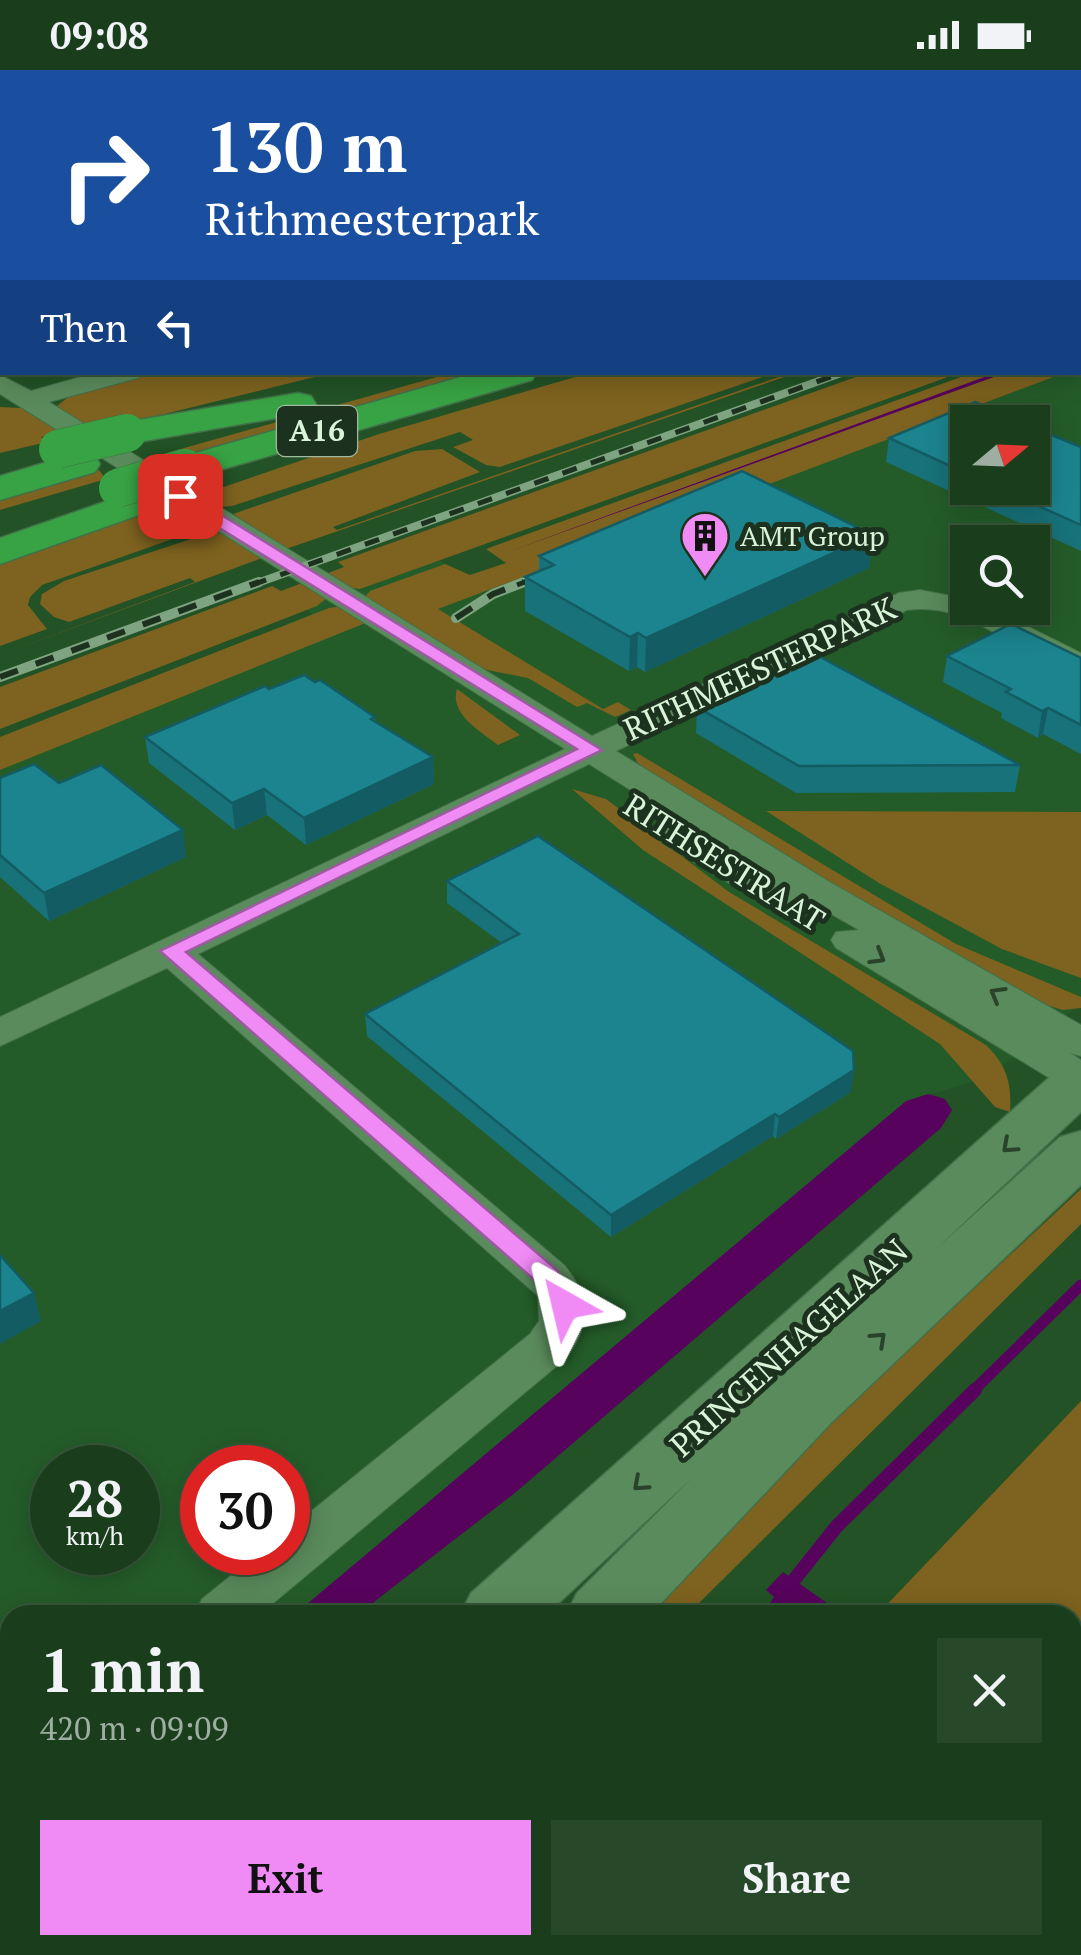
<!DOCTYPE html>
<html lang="en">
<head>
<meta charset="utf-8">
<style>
	:root { --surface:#1a3e1c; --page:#274929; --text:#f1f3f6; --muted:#9faea3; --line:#38573b; --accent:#f08bf6 }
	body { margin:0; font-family:"PT Serif",serif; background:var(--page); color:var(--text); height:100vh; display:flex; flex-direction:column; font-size:38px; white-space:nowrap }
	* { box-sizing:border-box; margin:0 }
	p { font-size:32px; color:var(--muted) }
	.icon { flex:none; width:55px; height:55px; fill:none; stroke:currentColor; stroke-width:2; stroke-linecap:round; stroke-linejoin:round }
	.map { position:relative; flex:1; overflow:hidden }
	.panel { position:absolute; left:0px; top:1535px; width:1082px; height:350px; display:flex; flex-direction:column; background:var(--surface); border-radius:30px 30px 0 0; box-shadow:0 5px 25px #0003,0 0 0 2px var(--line) }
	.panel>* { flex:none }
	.banner { position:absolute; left:0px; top:0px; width:1082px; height:305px; box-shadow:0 5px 25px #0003,0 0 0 2px var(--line); background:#1a4fa0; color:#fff; overflow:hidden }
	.needle { width:65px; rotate:71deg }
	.fabs { position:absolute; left:950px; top:335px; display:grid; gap:20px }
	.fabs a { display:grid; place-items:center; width:100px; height:100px; border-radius:0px; background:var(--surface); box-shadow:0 5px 25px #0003,0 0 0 2px var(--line); font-size:50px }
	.speed { position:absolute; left:30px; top:1375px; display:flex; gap:20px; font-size:50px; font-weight:700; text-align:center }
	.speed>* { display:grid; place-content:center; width:130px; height:130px; border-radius:50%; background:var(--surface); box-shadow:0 5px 25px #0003,0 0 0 2px var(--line); line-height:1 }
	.speed small { font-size:25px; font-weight:400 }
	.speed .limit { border:15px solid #d22; background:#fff; color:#111 }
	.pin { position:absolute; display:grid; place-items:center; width:85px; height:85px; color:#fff; margin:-42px; border-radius:20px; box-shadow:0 5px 15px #0006 }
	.me { position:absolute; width:110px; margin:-55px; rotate:323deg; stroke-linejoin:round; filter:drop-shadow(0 0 8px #0008) }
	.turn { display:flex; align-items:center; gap:35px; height:210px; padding:0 40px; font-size:45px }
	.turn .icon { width:130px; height:130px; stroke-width:2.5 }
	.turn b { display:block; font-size:70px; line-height:85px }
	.then { display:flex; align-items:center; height:95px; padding:0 40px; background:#0003; gap:20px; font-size:38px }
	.round { display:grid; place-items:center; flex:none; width:105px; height:105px; border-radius:0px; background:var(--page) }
	.headline { display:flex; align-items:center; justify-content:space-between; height:170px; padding:0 40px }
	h1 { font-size:60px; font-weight:600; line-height:75px }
	.cta { display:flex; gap:20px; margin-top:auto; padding:20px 40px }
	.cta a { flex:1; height:115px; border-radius:0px; background:var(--accent); color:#111; font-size:40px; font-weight:600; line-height:115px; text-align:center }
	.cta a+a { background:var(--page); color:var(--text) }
	.status { display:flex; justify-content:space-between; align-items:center; height:70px; padding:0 50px; background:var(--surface); direction:ltr }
	.status svg { height:28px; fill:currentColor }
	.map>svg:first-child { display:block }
	.built { fill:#245c29; fill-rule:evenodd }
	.green { fill:#7e621f }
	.water { fill:#57035d }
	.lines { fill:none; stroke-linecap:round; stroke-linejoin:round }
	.stream-far1 { stroke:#57035d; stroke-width:11 }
	.stream { stroke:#57035d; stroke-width:14 }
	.street-casing { stroke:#427048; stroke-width:2 }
	.secondary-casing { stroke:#427048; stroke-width:3 }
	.highway-casing { stroke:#427048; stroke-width:3 }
	.street { fill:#5a8b5c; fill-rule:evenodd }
	.secondary { fill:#5a8b5c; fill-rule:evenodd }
	.highway { fill:#38a344; fill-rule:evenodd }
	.rail-far1-casing { stroke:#7fa481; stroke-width:8 }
	.rail-casing { stroke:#7fa481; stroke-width:10 }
	.rail-far1 { stroke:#1d321e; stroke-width:5; stroke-dasharray:15; stroke-linecap:butt }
	.rail { stroke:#1d321e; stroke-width:6; stroke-dasharray:19; stroke-linecap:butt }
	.highway-bridge-casing { stroke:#427048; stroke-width:39; stroke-linecap:butt }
	.highway-bridge { stroke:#38a344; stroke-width:38 }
	.wall { fill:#18727a }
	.shaded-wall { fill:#145c63 }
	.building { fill:#1c848e; stroke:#145c63; stroke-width:2.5 }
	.oneway { stroke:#29442a }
	.route { fill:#f08bf6; stroke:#9c5aa0; stroke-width:2.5 }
	.labels { text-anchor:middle; stroke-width:10; stroke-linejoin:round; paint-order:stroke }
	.far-poi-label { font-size:28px; fill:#d9f4d9; stroke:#1d321e; text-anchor:start }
	.shield { fill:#1d321e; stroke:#a1baa1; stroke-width:2.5 }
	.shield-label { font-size:30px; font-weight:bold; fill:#d9f4d9 }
	.street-label { font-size:32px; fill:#d9f4d9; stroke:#1d321e }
</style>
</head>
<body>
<div class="status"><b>09:08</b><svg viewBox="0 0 49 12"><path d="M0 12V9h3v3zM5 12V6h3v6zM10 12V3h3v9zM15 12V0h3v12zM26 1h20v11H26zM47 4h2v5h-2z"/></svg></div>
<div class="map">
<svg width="1081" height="1885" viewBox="0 0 1081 1885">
	<rect width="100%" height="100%" fill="#225226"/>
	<path class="built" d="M1081 266V934L988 1007 906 1032 294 1545H10V1783L0 1791V668L312 544 283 520 343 498 347 501 438 489 469 510 977 303 1080 302ZM968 352H1032V418H968ZM968 472H1032V538H968ZM52 1398H138V1482H52ZM202 1398H288V1482H202Z"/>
	<g class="green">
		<polygon points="142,303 331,303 116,356 84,356 57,336 77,320"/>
		<polygon points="451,303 482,303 171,390 163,384"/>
		<polygon points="589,303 774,303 500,397 486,395 453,377 473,370 460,362 232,436 221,437 200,425 379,364"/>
		<polygon points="790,303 796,303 286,479 233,444 415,381 442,379 480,402 333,457 337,460"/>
		<polygon points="867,303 959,303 360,519 346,517 323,505 344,497 338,492"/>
		<polygon points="972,303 1064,303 438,539 603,639 618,632 631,640 615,647 587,633 577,637 528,608 482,599 362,530 370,521 445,494 470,505 506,493 486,479"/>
		<polygon points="0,337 22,338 62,362 41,367 47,372 0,383"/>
		<polygon points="99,400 106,409 0,440 0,429"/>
		<polygon points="175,432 203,450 204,458 42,515 30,527 28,535 47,559 0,576 0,486"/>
		<polygon points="212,462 229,465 265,487 0,585 195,512 190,508 69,552 54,547 40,534 42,524 64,511"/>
		<polygon points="302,513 327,528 317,536 0,659 0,617 272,516 281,521"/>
		<polygon points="342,536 368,552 0,700 0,667 329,538"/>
		<path d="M457 619 520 665 498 675C481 662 449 644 457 619Z"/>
		<polygon points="637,683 956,874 1081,927 1081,938 1063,940 1039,933 644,705 633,684"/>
		<path d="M572 719 606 729 729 822 986 975C1007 996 1012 1013 1010 1042L995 1037 940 974 643 780Z"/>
		<polygon points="766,741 1081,742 1081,908 1002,879 879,813"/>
		<polygon points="1081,1119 1081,1154 687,1545 642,1545 822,1360"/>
		<polygon points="1081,1331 1081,1693 1073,1687 1072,1545 877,1545"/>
	</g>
	<g class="water">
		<polygon points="998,302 1005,303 508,482"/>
		<polygon points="928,1024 945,1029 952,1040 941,1058 516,1422 357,1545 294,1545 906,1031"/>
		<polygon points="783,1502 844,1545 800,1545 787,1536 774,1544 766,1539 774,1527 766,1520"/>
		<polygon points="530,1875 672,1875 677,1885 516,1885"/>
	</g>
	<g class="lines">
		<polyline class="stream-far1" points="972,1322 1081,1215"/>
		<polyline class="stream" points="786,1520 837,1456 975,1320"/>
		<g class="street-casing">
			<g id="street">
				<polygon points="1081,47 1081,60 1080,60 1080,47"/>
				<path d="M98 302H142L138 308 49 332 592 666 899 523 920 520 968 529V538H991L1081 583V606C1021 591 973 530 907 540L616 681 828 811 1081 955V986L1070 983 1081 990V1022L1066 1018 836 878 831 870 836 862 859 860 798 825 802 830 796 838 783 841 770 838 661 772 656 764 661 756C690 749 719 775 743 790L589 694 198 884 564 1195C592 1228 591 1257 564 1290L259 1545H194L202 1529 260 1482H288V1460L530 1264 539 1251 538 1226 167 898 0 976V947L565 679 0 324V305L31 321Z"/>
				<polygon points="10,1692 10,1748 0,1752 0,1696"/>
			</g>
		</g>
		<g class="secondary-casing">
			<g id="secondary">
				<polygon points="1081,991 1081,1042 936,1179 1060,1067 1081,1061 1081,1115 831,1353 650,1545 566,1545 577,1523 693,1407 546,1545 460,1545 471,1523 1061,997"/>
				<polygon points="78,1875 168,1875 164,1885 73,1885"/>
				<polygon points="230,1875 319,1875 315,1885 225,1885"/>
			</g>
		</g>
		<g class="highway-casing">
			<g id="highway">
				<rect x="1080" y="133" width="1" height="18"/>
				<polygon points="478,302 537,302 532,310 199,406 185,410 171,406 166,398 171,390"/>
				<polygon points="298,323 311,326 316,334 311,342 127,374 114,371 108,363 114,355 127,352"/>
				<polygon points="81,382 95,386 100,394 95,402 0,430 0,406"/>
				<polygon points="139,420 153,424 159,432 153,440 0,494 0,468"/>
			</g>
		</g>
		<use href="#street" class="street"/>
		<use href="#secondary" class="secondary"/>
		<use href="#highway" class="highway"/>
		<g class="rail-far1-casing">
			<g id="rail-far1">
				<polyline points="252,515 844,302"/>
				<polyline points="517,515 550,502"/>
			</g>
		</g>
		<g class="rail-casing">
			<g id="rail">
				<polyline points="456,548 493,524 524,512"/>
				<polyline points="0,607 259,512"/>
			</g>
		</g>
		<use href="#rail-far1" class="rail-far1"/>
		<use href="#rail" class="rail"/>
		<g class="highway-bridge-casing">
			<g id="highway-bridge">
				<polyline points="58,379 127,363"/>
				<polyline points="118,418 185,398"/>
			</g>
		</g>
		<use href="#highway-bridge" class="highway-bridge"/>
	</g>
	<g class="wall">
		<polygon points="2,12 2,47 0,46 0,13"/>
		<polygon points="0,77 2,77 2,126 0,124"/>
		<polygon points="968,352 968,418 1032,418 1081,377 1081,481 886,392 889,368"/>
		<polygon points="873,465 869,498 645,602 637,597 629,601 525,541 525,507 539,501 539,486"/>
		<polygon points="947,586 1081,588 1081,684 1043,664 1038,668 1001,648 1002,643 943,612"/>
		<polygon points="315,612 375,647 375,652 433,687 434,714 306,775 267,745 235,760 149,693 145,667 269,619"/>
		<polygon points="697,637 1020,695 1015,722 796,723 696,663"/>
		<polygon points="0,708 59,713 186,787 49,851 0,807"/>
		<polygon points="447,811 851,1022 776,1069 773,1066 611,1167 367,966 365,944 502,873 447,833"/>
	</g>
	<g class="shaded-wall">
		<polygon points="873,465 869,498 645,602 646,568"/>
		<polygon points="638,563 637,597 629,601 630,567"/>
		<polygon points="1048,638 1043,664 1038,668 1042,641"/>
		<polygon points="433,687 434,714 306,775 304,748"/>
		<polygon points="264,719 267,745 235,760 232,733"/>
		<polygon points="183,760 186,787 49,851 44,823"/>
		<polygon points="854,1000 851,1022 776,1069 779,1047"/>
		<polygon points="775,1044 773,1066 611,1167 611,1145"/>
		<polygon points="34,1223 41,1251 0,1274 0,1241"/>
	</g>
	<g class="building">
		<polygon points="2,12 2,31 0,30 0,13"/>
		<polygon points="2,77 2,110 0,108 0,78"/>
		<polygon points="975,332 1023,352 968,352 968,404 889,368"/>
		<polygon points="1032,357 1081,377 1081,455 998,418 1032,418"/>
		<polygon points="742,401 873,465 646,568 638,563 630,567 525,507 554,495 539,486"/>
		<polygon points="1011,554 1081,588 1081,655 1048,638 1042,641 1006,622 1011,619 947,586"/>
		<polygon points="811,582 1020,695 799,696 697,637"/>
		<polygon points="304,605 315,612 320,610 375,647 371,649 433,687 304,748 264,719 232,733 145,667 265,616 269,619"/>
		<polygon points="34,694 59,713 101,695 183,760 44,823 0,785 0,708"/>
		<polygon points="538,766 853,981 854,1000 779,1047 775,1044 611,1145 365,944 519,864 447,811"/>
		<polygon points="0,1185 34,1223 0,1241"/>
	</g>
	<defs><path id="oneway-chevron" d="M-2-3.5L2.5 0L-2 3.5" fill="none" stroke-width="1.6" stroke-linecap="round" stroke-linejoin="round" transform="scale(2.5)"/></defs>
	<g class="oneway">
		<use href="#oneway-chevron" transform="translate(878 887) rotate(31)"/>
		<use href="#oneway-chevron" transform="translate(997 924) rotate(-150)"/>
		<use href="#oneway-chevron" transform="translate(1009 1076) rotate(138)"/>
		<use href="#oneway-chevron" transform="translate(879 1269) rotate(-43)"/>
		<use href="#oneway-chevron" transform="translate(640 1414) rotate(138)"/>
	</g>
	<polygon class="route" points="174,423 186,423 602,680 186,882 557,1200 578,1235 574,1242 555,1242 539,1214 160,881 577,679 174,430"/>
	<defs>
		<g id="building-pin" transform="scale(2.5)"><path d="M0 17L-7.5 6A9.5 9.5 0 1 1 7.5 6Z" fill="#f08bf6" stroke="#1d321e"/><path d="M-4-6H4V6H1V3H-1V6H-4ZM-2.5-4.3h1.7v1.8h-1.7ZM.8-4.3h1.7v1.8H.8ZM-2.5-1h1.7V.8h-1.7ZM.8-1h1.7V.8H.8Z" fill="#111"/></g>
	</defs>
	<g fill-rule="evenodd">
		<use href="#building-pin" x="705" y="466"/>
	</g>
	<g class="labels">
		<g class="far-poi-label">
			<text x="740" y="476">AMT Group</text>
		</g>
		<rect class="shield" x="277" y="336" width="80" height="50" rx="8"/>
		<g class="shield-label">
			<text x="317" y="371">A16</text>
		</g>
		<g class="street-label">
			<text transform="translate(760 599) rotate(-25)" y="11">RITHMEESTERPARK</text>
			<text transform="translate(724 793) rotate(32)" y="11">RITHSESTRAAT</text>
			<text transform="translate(789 1278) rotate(-42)" y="11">PRINCENHAGELAAN</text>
		</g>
	</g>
</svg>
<div class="fabs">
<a><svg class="needle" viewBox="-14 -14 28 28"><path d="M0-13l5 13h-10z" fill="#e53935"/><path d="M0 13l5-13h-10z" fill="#9faea3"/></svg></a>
<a><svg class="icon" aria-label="search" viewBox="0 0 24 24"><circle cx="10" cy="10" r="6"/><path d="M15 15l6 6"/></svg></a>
</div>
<div class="speed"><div>28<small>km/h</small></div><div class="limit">30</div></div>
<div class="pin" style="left:180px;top:426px;background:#d93025"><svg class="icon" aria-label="arrive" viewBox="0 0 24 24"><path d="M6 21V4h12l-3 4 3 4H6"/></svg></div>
<svg class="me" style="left:565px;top:1235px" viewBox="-20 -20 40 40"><path d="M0-17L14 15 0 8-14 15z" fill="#f08bf6" stroke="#fff" stroke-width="4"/></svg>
<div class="banner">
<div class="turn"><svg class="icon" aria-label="right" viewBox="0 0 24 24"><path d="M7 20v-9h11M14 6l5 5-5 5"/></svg><div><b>130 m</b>Rithmeesterpark</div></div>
<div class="then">Then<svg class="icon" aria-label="left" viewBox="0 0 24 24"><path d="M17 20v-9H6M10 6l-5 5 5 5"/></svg></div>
</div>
<section class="panel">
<div class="headline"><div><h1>1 min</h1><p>420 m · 09:09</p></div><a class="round"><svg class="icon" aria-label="close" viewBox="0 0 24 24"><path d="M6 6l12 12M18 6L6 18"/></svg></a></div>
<div class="cta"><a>Exit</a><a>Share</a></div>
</section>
</div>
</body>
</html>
